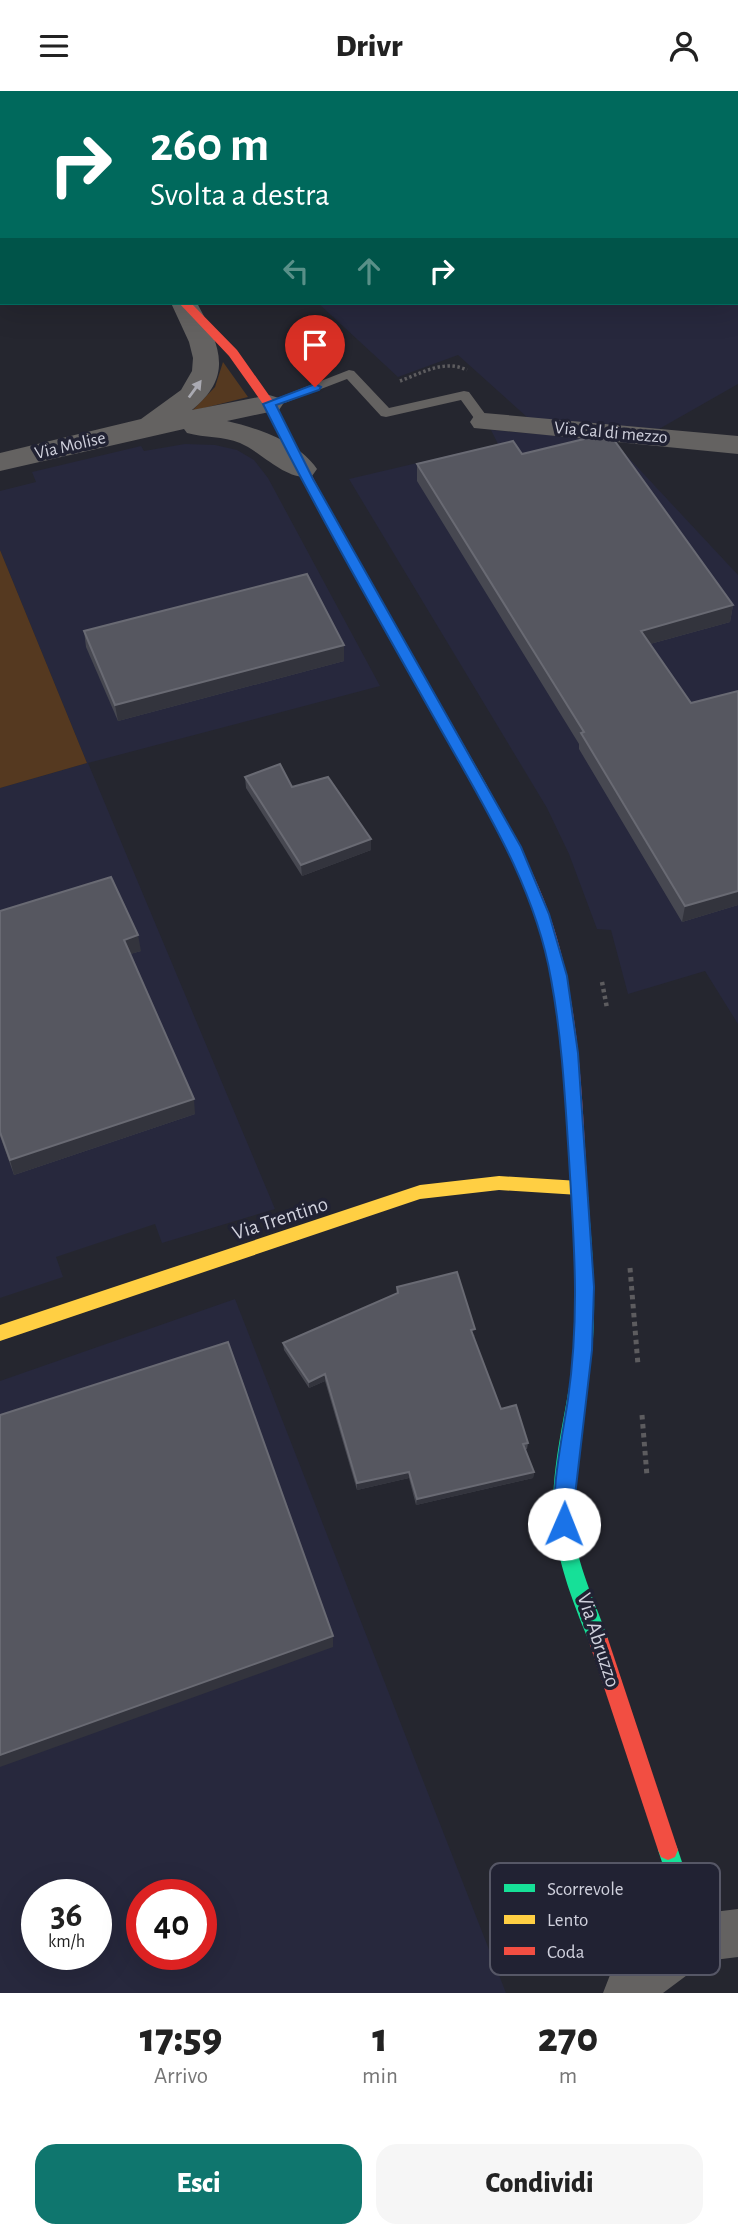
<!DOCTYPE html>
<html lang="it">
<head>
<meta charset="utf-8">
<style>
	:root { --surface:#fff; --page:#f6f6f6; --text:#222; --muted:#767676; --accent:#0f766e }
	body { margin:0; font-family:"Alegreya Sans",sans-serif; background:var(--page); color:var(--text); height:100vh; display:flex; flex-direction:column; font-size:26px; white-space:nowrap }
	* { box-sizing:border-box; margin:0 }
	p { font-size:23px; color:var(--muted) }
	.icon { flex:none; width:38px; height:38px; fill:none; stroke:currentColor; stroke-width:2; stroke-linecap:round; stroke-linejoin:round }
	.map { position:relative; height:1902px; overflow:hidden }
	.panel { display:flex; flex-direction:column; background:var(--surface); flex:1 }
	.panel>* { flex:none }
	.banner { position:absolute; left:0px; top:0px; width:738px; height:214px; box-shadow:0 7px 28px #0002; background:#00695c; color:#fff; overflow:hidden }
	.speed { position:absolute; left:21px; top:1788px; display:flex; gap:14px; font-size:35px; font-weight:700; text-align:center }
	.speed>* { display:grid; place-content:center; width:91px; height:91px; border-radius:50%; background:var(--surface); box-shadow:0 7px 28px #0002; line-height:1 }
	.speed small { font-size:18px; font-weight:400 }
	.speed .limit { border:10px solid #d22; background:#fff; color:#111 }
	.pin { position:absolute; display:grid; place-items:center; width:60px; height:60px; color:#fff; margin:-72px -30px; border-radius:50% 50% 50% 0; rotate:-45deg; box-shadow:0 0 7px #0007 }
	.pin .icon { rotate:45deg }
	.me { position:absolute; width:77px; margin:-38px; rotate:1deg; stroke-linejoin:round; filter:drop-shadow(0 0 5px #0008) }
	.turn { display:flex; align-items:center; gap:24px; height:147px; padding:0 35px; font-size:32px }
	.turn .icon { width:91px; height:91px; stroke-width:2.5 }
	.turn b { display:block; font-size:49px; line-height:60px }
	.lanes { display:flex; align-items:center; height:66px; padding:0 35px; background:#0003; justify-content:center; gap:35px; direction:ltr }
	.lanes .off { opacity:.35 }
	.eta { display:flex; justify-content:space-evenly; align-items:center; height:119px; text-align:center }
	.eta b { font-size:42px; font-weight:800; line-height:49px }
	.cta { display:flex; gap:14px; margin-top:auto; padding:14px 35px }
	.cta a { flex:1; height:80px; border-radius:21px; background:var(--accent); color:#fff; font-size:28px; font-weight:800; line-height:80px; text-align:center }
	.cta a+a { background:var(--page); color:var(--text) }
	header { display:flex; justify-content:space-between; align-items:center; height:91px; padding:0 35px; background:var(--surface); font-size:32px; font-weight:800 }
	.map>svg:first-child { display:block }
	.built { fill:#27283d; fill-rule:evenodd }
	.green { fill:#553920 }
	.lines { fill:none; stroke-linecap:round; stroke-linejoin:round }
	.path-far2 { stroke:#5d5c5f; stroke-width:3.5; stroke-dasharray:2.5 2.5; stroke-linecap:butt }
	.path-far1 { stroke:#5d5c5f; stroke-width:4.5; stroke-dasharray:3.5 3.5; stroke-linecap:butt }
	.path { stroke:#5d5c5f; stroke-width:5; stroke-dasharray:4.5 4.5; stroke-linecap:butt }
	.lane { fill:#646261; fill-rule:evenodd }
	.street { fill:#646261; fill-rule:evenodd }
	.fast { fill:#16e098; fill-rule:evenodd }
	.slow { fill:#ffcf43; fill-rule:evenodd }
	.jam { fill:#f24e42; fill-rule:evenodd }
	.wall { fill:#474851 }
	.shaded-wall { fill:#33343d }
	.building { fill:#565760; stroke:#696a73; stroke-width:2 }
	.oneway { fill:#aaaab2 }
	.route { fill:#1a73e8; stroke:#114b97; stroke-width:2 }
	.labels { text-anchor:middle; stroke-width:7; stroke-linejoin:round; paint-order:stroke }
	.far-street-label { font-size:18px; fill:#d0d1dd; stroke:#212233 }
	.street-label { font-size:21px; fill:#d0d1dd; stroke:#212233 }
	.key { fill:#212233; stroke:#565766; stroke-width:2 }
	.key-label { font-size:19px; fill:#d0d1dd }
</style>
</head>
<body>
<header><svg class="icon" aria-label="menu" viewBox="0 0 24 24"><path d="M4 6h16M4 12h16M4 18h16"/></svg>Drivr<svg class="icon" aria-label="person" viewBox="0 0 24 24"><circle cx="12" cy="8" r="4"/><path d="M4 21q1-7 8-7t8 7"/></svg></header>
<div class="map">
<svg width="738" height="1902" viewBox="0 0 738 1902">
	<rect width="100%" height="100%" fill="#25262f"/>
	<g class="built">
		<polygon points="100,0 738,0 738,293 659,338 528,327 458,264 398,286 318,212 737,212 737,2"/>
		<polygon points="491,339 612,349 738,484 738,933 705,880 628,903 611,839 597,838 569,763 547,717 349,388 498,353"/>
		<polygon points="185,353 215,354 237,359 254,369 268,387 380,595 88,672 275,1118 162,1152 155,1133 56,1166 63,1186 0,1207 0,697 87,672 0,459 0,400 36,391 32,381 141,355 144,360"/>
		<path d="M235 1208 506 1902H0V1290ZM37 1804H96V1864H37ZM142 1804H201V1864H142Z"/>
	</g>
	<g class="green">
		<polygon points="223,271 248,306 192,320 215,296"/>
		<polygon points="0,459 87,672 0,697"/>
	</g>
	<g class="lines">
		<path class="path-far2" d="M400 290C422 282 444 268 467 279"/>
		<polyline class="path-far1" points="602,891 607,917"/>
		<g class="path">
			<polyline points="630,1177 638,1274"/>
			<polyline points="642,1324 647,1385"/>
		</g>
		<polygon class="lane" points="349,279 354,280 389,317 464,300 469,301 491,331 484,335 479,334 461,309 386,326 381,325 347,288 274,316 264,316 262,313"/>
		<g class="street">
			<polygon points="0,0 22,0 22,2 2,2 2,7"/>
			<rect x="0" y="22" width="2" height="15"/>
			<path d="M171 212H197C219 253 235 284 192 319L269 304 279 307 283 313 279 319 227 330C257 337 299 351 317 378L312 385C287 391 263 362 240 352 223 345 205 347 187 342L184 338 0 380V362L141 328 181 299 192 280 193 267 189 251Z"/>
			<polygon points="484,322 738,345 738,363 474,337 470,331 474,325"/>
			<polygon points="738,1818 738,1866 706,1870 663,1902 603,1902 610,1884 624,1871 680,1830 697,1823"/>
		</g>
		<g class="fast">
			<path d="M580 1098 586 1100 588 1105C592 1157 597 1209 592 1260 586 1317 569 1373 573 1430 575 1471 595 1510 608 1548L605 1555 598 1557 591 1555C575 1517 558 1474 554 1433 549 1375 569 1316 574 1259 579 1208 575 1156 572 1105L574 1100Z"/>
			<polygon points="668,1749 675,1752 678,1759 707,1847 704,1854 697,1857 690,1854 687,1847 658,1759 661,1752"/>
		</g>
		<g class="slow">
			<polygon points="325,417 331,421 486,693 488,697 486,701 476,701 319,421"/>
			<polygon points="499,1085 579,1090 585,1092 587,1097 585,1102 579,1104 499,1099 420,1108 0,1250 0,1234 420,1094"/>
		</g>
		<g class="jam">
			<polygon points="179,212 191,212 237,259 273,310 331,421 329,424 325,425 319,421 263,313 229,265"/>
			<path d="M481 692 486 693C511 739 537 784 553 834 581 921 582 1014 588 1105L586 1110 580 1112 574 1110 572 1105C566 1015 565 924 539 837 524 787 499 742 474 697Z"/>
			<polygon points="598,1539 605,1541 608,1548 678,1759 675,1766 668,1769 661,1766 658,1759 588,1548 591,1541"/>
		</g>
	</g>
	<g class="wall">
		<polygon points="295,0 471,0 466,2 297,2"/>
		<polygon points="522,363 733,514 730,531 650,553 691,612 738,600 738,814 682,831 579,658 579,653 417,390 417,373"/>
		<polygon points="84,540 344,570 118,630 86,556"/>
		<polygon points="245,686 292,696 371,759 302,785 246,697"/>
		<polygon points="0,820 141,860 130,863 195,1023 14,1084 0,1045"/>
		<polygon points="397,1196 475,1245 473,1245 501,1318 528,1352 527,1358 525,1359 534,1381 533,1387 416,1414 409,1387 357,1399 325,1290 309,1297 284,1259 283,1252 397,1203"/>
	</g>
	<g class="shaded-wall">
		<polygon points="424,0 471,0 466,2 418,2"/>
		<rect x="0" y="133" width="2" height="17"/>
		<polygon points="733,514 730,531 639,556 641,540"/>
		<polygon points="344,554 344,570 118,630 115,614"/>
		<polygon points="371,748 371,759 302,785 301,774"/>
		<polygon points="738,800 738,814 682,831 685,815"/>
		<polygon points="138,844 141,860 127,864 124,849"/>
		<polygon points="194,1008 195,1023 14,1084 10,1069"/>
		<polygon points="325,1283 325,1290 309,1297 309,1291"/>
		<polygon points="409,1381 409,1387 357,1399 357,1392"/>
		<polygon points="534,1381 533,1387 416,1414 417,1408"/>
		<polygon points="333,1545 333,1556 0,1676 0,1664"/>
	</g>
	<g class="building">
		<polygon points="314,0 424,0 418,2 316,2"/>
		<polygon points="0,109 2,113 2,133 0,133"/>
		<polygon points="609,342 733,514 641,540 691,612 738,600 738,800 685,815 581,642 584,641 417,373 513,350 522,363"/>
		<polygon points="307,483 344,554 115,614 84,540"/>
		<polygon points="280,673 292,696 328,686 371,748 301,774 245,686"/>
		<polygon points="111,786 138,844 124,849 194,1008 10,1069 0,1041 0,820"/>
		<polygon points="457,1181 475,1238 471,1239 501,1318 516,1314 528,1352 523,1353 534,1381 417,1408 409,1381 357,1392 325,1283 309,1291 283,1252 398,1202 397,1196"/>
		<polygon points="228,1251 333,1545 0,1664 0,1324"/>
	</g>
	<defs><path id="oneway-solid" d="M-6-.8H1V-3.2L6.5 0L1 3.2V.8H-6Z" transform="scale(1.75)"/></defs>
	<use class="oneway" href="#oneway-solid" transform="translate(195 298) rotate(-54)"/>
	<path class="route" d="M315 293 321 296 319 299 276 314 313 388 521 756 549 823 567 885 578 962 594 1196 592 1259 571 1439 564 1442 558 1439C547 1415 564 1337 568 1308 580 1223 574 1152 569 1068 565 1007 562 947 551 888 535 794 482 712 436 630 377 525 317 421 263 313Z"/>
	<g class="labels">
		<g class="far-street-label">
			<text transform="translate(611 341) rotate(5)" y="6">Via Cal di mezzo</text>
			<text transform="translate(70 354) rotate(-13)" y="6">Via Molise</text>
		</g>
		<g class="street-label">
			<text transform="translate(280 1127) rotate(-18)" y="7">Via Trentino</text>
			<text transform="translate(599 1549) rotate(72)" y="7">Via Abruzzo</text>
		</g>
	</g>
	<rect x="490" y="1772" width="230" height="112" rx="10" class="key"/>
	<rect x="504" y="1793" width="31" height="8" fill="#16e098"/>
	<rect x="504" y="1824" width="31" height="9" fill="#ffcf43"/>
	<rect x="504" y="1856" width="31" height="8" fill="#f24e42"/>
	<g class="key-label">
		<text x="547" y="1804">Scorrevole</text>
		<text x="547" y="1835">Lento</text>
		<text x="547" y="1867">Coda</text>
	</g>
</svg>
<div class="speed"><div>36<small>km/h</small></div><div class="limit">40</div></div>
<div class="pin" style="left:315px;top:296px;background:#d93025"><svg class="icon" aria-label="arrive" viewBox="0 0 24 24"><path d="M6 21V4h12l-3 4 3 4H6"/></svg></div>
<svg class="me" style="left:564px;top:1433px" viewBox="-20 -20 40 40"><circle r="19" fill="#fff"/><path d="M0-13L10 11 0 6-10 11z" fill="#1a73e8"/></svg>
<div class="banner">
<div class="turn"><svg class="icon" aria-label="right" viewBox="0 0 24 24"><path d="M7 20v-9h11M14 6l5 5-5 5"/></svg><div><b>260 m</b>Svolta a destra</div></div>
<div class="lanes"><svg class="icon off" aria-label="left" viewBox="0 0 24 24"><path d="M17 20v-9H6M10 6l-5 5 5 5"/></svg><svg class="icon off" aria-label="ahead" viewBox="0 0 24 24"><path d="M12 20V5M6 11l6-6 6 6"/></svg><svg class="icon" aria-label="right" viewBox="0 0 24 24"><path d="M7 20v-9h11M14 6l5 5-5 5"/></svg></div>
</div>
</div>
<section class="panel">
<div class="eta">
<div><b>17:59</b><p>Arrivo</p></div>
<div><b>1</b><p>min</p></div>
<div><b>270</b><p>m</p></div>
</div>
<div class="cta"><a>Esci</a><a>Condividi</a></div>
</section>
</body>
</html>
